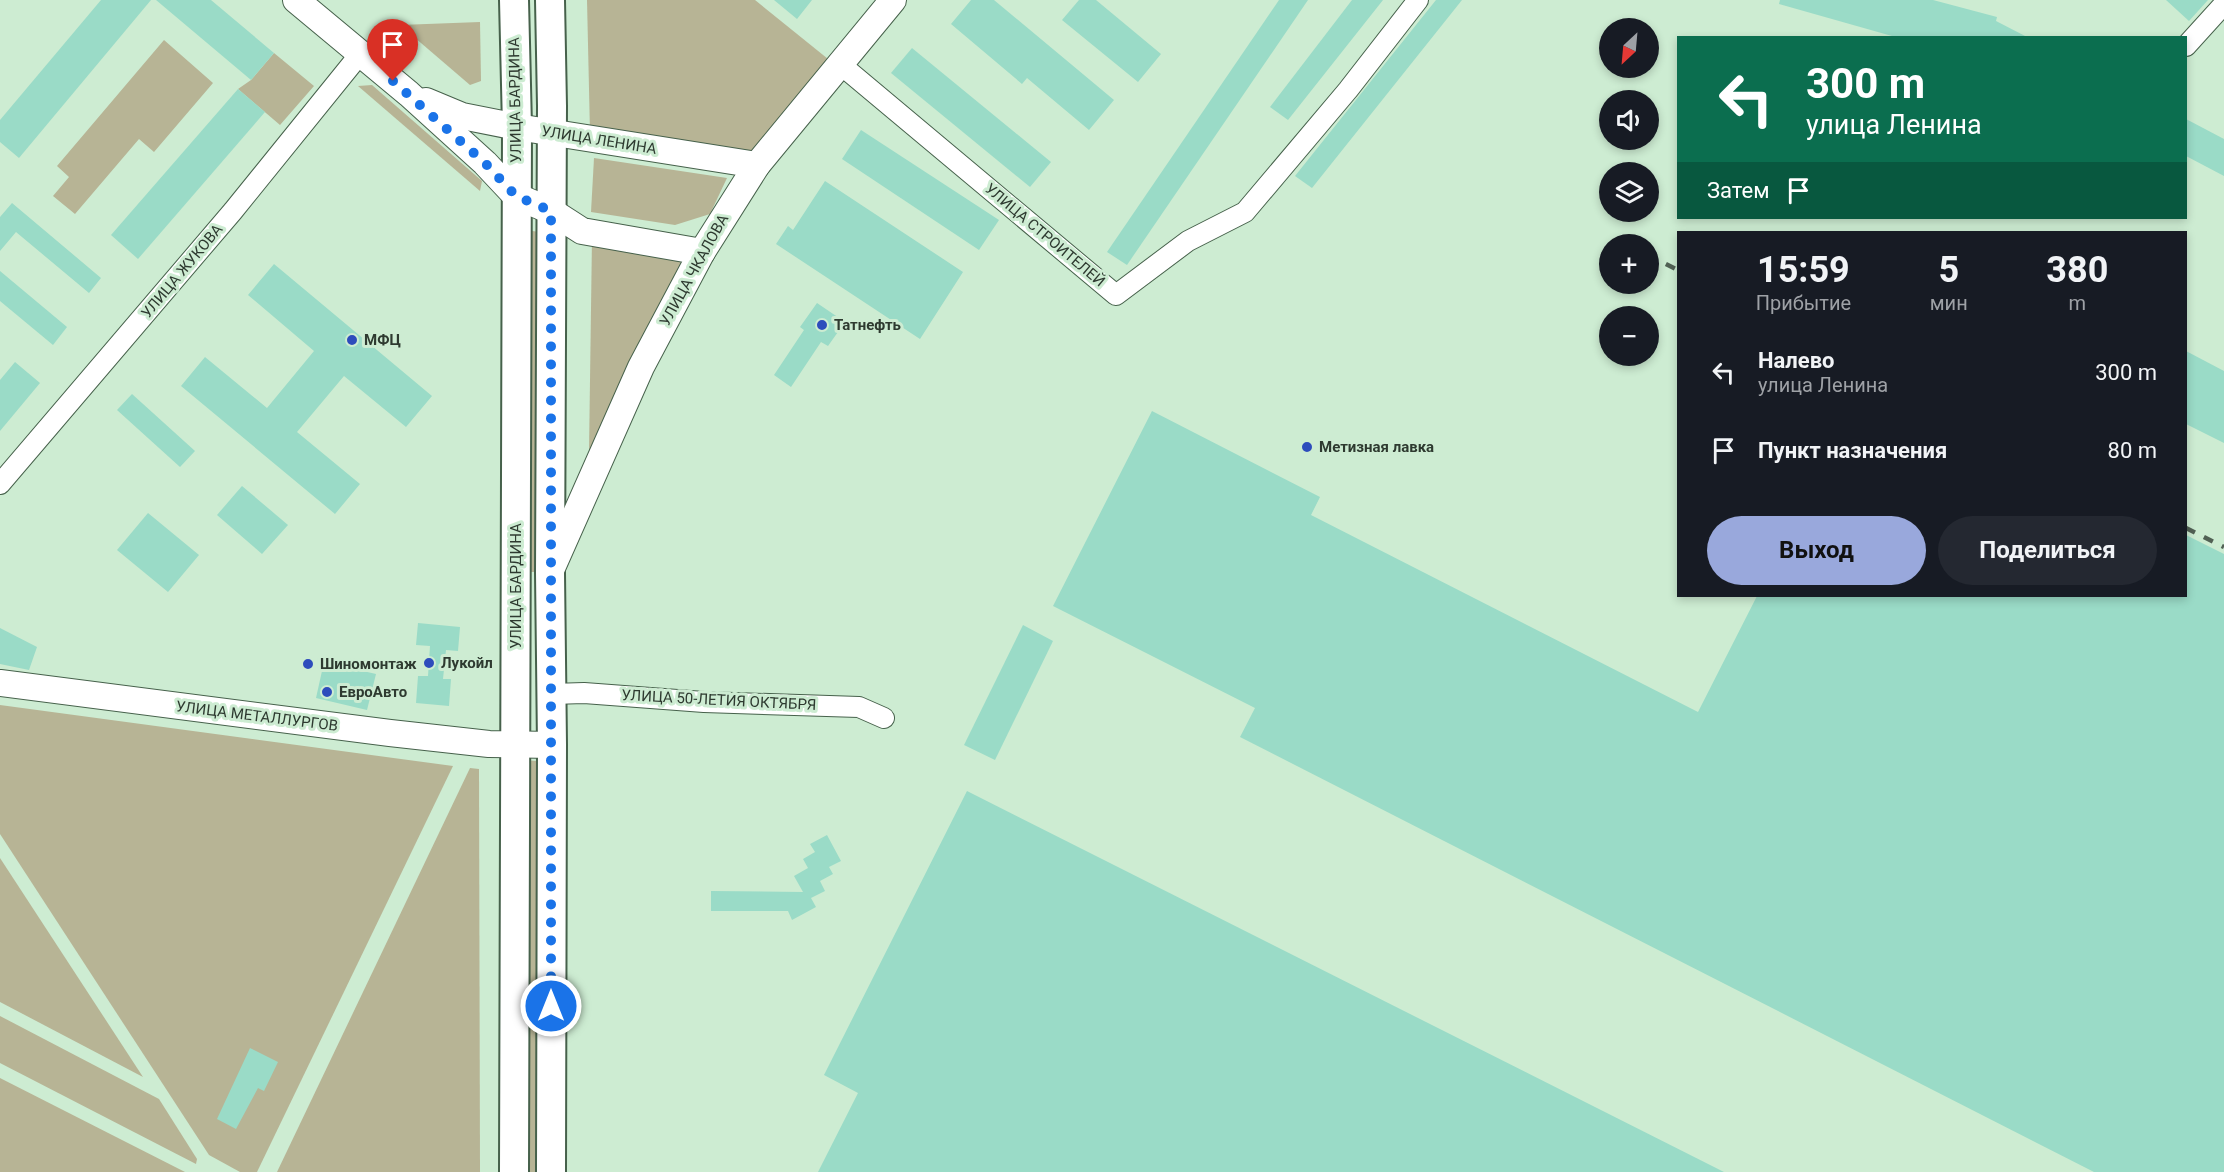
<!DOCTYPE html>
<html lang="ru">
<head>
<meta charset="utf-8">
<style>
	:root { --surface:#171b24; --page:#242831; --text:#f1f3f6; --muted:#9ea1a6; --accent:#99a8dc }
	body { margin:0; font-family:Roboto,sans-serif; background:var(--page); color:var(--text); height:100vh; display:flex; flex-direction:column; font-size:22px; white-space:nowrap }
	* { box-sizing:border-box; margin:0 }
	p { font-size:20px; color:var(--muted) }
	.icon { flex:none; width:33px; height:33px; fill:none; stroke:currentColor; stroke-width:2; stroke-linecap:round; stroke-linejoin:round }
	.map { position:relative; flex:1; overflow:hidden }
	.drawer { position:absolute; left:1677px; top:231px; width:510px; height:366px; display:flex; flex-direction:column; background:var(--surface); border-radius:0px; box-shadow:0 3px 9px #0003 }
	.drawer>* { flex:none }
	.banner { position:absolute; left:1677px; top:36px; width:510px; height:183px; border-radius:0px; box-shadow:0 3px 9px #0003; background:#0b6e4f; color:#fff; overflow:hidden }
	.needle { width:39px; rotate:206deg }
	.buttons { position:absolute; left:1599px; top:18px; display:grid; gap:12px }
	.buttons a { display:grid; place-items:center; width:60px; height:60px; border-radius:50%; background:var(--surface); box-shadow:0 3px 9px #0003; font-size:30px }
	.pin { position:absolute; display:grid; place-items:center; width:51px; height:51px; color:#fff; margin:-62px -26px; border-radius:50% 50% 50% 0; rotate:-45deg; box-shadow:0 0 6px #0007 }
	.pin .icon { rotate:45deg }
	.me { position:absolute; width:66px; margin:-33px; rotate:0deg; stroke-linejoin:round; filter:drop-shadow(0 0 4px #0008) }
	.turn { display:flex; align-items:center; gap:21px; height:126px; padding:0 30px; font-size:27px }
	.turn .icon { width:78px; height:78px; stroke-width:2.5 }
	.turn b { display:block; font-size:42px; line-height:51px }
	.then { display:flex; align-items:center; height:57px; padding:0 30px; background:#0003; gap:12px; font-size:22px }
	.eta { display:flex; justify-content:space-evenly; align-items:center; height:102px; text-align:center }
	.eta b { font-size:36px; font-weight:700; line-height:42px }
	.button { display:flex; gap:12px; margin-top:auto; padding:12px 30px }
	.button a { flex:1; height:69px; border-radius:36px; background:var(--accent); color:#111; font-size:24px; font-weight:700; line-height:69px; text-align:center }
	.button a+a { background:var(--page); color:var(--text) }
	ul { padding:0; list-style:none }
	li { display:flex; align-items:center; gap:18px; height:78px; padding:0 30px }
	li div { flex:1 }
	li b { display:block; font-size:22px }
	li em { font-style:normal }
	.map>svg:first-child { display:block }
	.green { fill:#b7b495 }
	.building { fill:#9adbc7 }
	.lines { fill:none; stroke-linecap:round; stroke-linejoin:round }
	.minor-casing { stroke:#46614b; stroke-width:22 }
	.tertiary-casing { stroke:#46614b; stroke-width:28 }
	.secondary-casing { stroke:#46614b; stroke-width:32 }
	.minor { stroke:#fff; stroke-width:20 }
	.tertiary { stroke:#fff; stroke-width:26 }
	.secondary { stroke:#fff; stroke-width:28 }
	.rail { stroke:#516154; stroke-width:4.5; stroke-dasharray:10 10; stroke-linecap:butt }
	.route { stroke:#1a73e8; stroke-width:10; stroke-dasharray:0 18 }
	.poi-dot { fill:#2d4cbc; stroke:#cdecd2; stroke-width:2 }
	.labels { text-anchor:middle; stroke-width:6; stroke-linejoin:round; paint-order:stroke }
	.street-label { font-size:15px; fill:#2e3a30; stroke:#cdecd2 }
	.poi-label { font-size:15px; font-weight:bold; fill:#2e3a30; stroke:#cdecd2; text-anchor:start }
</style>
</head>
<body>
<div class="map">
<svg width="2224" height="1172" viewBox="0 0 2224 1172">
	<rect width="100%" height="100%" fill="#cdecd2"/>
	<g class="green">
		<polygon points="587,0 755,0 833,63 755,159 590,133"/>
		<polygon points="480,22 481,81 470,85 400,25"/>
		<polygon points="164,40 213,83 154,152 139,139 75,214 53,196 69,177 57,166"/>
		<polygon points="274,53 314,86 280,125 238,89 251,80"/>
		<polygon points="372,85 482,181 480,191 358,86"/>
		<polygon points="594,158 727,178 710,214 675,225 591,212"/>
		<polygon points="525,230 540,232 537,572 524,572"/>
		<polygon points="592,238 667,248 681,263 589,452"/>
		<polygon points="0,705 453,766 257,1172 240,1172 209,1155 0,834"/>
		<polygon points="523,760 537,761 540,1172 526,1172"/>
		<polygon points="470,768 479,769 480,1172 277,1172"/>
		<polygon points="0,858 143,1077 0,1002"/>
		<polygon points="0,1016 159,1099 197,1159 196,1164 0,1063"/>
		<polygon points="0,1078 185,1172 0,1172"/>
	</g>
	<g class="building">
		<polygon points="101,0 151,0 19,158 0,142 0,120"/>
		<polygon points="156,0 211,0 274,53 251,80"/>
		<polygon points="774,0 812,0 797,19"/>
		<polygon points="971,0 994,0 1114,100 1089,130 1027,78 1022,84 951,24"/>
		<polygon points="1079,0 1096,0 1161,54 1138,82 1062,20"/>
		<polygon points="1279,0 1308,0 1127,265 1107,252"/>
		<polygon points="1352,0 1383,0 1288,120 1270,107"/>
		<polygon points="1436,0 1462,0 1312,188 1295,176"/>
		<polygon points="1780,0 1933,0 1997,17 1996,21 2029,38 1899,38 1779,4"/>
		<polygon points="2166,0 2208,0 2189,21"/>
		<polygon points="912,48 1051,162 1030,187 891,73"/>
		<polygon points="238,89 265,112 138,259 111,235"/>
		<polygon points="2186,119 2224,139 2224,176 2186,156"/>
		<polygon points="861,130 999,220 979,250 842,159"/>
		<polygon points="825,181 963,272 920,339 776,244 788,226 793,230"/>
		<polygon points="12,203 101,278 89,293 16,232 0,251 0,217"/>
		<polygon points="274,264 432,396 406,427 344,376 297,432 360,484 335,514 181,386 205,357 267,408 314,351 248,295"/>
		<polygon points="0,271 67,327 53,345 0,301"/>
		<polygon points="817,303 845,322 828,346 821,342 791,387 774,375 804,330 800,327"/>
		<polygon points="2186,351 2224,371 2224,443 2186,424"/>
		<polygon points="15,362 40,383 0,431 0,380"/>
		<polygon points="132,394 195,451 180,467 117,410"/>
		<polygon points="1152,411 1320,497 1311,515 1698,712 1757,596 2186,596 2186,535 2224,554 2224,1172 2094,1172 1240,737 1255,708 1053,606"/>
		<polygon points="242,486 288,525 262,554 217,515"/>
		<polygon points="148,513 199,555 168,592 117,550"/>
		<polygon points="418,623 460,627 458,651 446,650 443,679 451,679 449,706 416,703 418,676 428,676 430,646 416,645"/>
		<polygon points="1023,625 1053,641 995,760 964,745"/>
		<polygon points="0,628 37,647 29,670 0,664"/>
		<polygon points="324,662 376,674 367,710 316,698"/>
		<polygon points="967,791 1724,1172 818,1172 858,1093 824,1075"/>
		<polygon points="827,835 841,861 829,867 833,874 820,881 825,891 811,898 816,907 792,920 788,911 711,911 711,891 803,892 794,876 808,868 803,859 815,852 810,844"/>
		<polygon points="250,1048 278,1062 264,1091 258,1088 236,1129 217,1119"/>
	</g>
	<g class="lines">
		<g class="minor-casing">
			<g id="minor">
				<polyline points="2186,46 2224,4"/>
				<polyline points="840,64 1116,295 1188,241 1245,212 1348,90 1418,0"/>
				<polyline points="0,484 233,211 360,54"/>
				<polyline points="552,694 584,693 704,702 859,707 884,718"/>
			</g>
		</g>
		<g class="tertiary-casing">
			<g id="tertiary">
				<polyline points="296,0 409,94 485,163 516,196 551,211 582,231 702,252"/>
				<polyline points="426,101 462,116 517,127 757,165"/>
				<polyline points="551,570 641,367 702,252 757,165 893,0"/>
				<polyline points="0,683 390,733 489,744 552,745"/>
			</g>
		</g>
		<g class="secondary-casing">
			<g id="secondary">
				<polyline points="550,0 552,106 550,573 552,745 551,1172"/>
				<polyline points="514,1172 517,127 514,0"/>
			</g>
		</g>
		<use href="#minor" class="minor"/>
		<use href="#tertiary" class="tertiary"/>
		<use href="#secondary" class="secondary"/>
		<g class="rail">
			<polyline points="1648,255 1678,270"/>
			<polyline points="2186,528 2224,547"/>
		</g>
	</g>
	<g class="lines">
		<polyline class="route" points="393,81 485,163 516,196 551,211 551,1006"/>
	</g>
	<g class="poi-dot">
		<circle cx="822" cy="325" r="6"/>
		<circle cx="352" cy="340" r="6"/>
		<circle cx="1307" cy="447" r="6"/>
		<circle cx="429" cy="663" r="6"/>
		<circle cx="308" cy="664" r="6"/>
		<circle cx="327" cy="692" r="6"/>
	</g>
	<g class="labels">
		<g class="street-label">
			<text transform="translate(515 100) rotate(-91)" y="5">УЛИЦА БАРДИНА</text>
			<text transform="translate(599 140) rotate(9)" y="5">УЛИЦА ЛЕНИНА</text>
			<text transform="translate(1045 235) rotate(40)" y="5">УЛИЦА СТРОИТЕЛЕЙ</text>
			<text transform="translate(694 270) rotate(-61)" y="5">УЛИЦА ЧКАЛОВА</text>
			<text transform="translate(182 271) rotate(-50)" y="5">УЛИЦА ЖУКОВА</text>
			<text transform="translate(516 586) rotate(-90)" y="5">УЛИЦА БАРДИНА</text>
			<text transform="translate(719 700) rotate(3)" y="5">УЛИЦА 50-ЛЕТИЯ ОКТЯБРЯ</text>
			<text transform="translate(257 716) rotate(7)" y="5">УЛИЦА МЕТАЛЛУРГОВ</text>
		</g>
		<g class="poi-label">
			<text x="834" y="330">Татнефть</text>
			<text x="364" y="345">МФЦ</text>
			<text x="1319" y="452">Метизная лавка</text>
			<text x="441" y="668">Лукойл</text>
			<text x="320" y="669">Шиномонтаж</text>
			<text x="339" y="697">ЕвроАвто</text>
		</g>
	</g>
</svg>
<div class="buttons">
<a><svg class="needle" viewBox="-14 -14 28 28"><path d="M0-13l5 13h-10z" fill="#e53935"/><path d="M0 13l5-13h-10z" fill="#9ea1a6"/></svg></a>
<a><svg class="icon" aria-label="sound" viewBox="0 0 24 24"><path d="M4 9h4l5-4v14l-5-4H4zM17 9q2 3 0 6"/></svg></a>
<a><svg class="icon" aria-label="layers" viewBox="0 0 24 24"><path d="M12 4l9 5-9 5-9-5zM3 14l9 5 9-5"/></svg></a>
<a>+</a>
<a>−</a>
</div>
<div class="pin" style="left:393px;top:81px;background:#d93025"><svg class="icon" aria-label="arrive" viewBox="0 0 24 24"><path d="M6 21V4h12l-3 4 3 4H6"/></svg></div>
<svg class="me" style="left:551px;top:1006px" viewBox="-20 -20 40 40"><circle r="17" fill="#1a73e8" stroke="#fff" stroke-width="3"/><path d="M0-11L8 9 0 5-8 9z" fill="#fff"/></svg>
<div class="banner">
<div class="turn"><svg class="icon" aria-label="left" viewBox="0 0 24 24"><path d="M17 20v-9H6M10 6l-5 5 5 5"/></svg><div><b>300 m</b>улица Ленина</div></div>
<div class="then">Затем<svg class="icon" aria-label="arrive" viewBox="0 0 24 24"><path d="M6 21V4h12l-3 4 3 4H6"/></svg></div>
</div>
<section class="drawer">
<div class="eta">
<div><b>15:59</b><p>Прибытие</p></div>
<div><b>5</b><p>мин</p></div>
<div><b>380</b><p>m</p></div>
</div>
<ul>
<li><svg class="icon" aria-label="left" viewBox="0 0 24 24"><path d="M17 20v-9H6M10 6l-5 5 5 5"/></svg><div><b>Налево</b><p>улица Ленина</p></div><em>300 m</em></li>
<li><svg class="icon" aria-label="arrive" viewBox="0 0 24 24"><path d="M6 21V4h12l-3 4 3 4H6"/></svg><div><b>Пункт назначения</b></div><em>80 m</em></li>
</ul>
<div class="button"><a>Выход</a><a>Поделиться</a></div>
</section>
</div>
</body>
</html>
